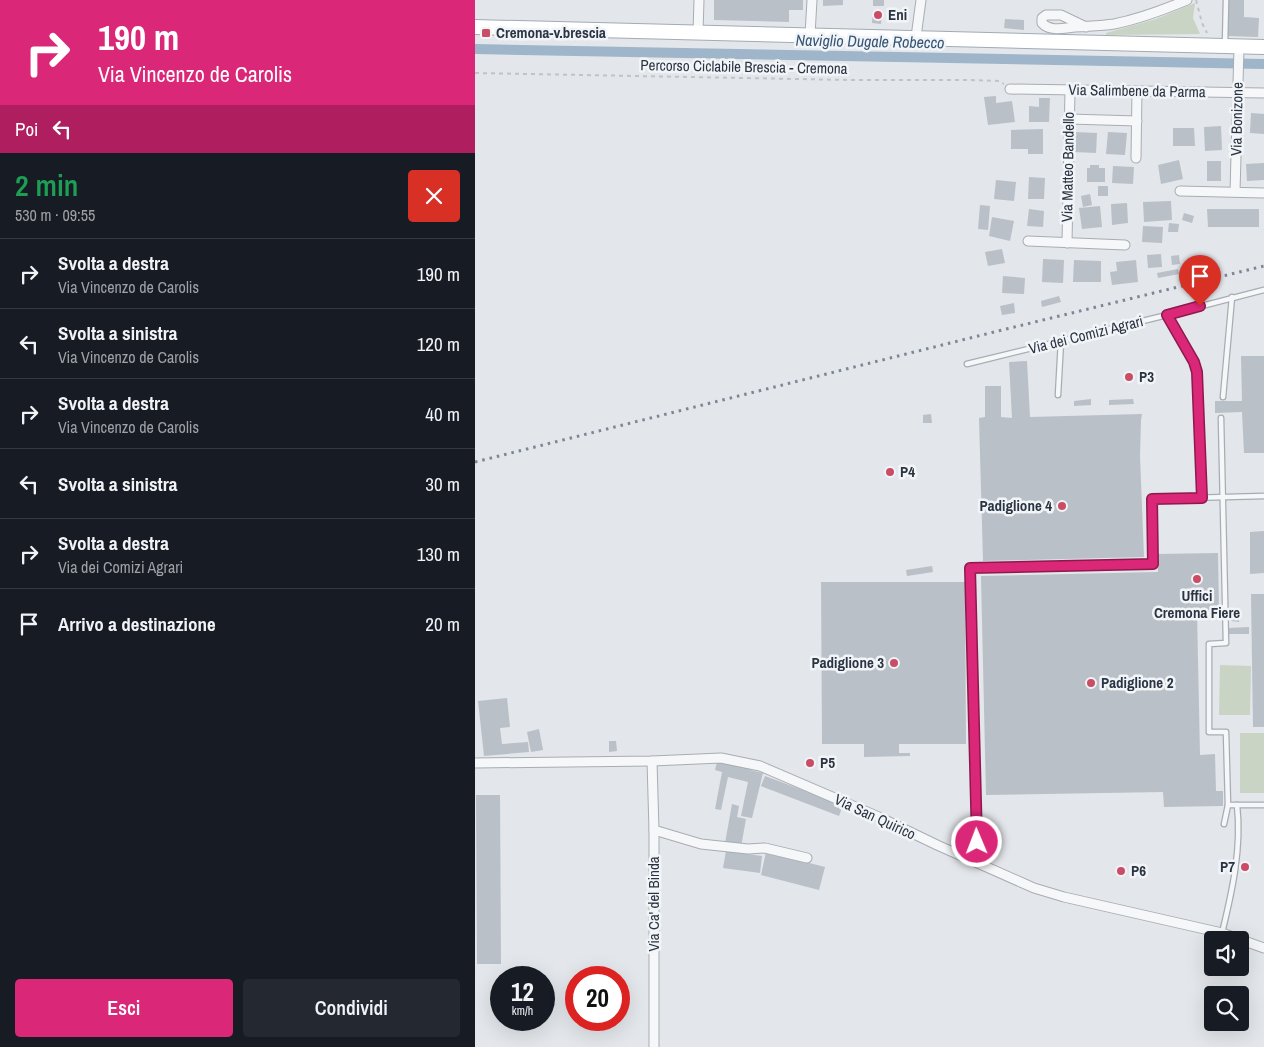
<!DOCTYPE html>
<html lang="it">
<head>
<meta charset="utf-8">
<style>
	:root { --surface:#171b24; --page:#242831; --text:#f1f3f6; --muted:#9ea1a6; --line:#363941; --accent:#db2777 }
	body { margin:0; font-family:"Archivo Narrow",sans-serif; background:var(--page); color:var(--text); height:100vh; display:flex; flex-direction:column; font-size:19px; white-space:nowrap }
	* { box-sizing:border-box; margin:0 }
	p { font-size:16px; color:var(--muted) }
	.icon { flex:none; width:28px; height:28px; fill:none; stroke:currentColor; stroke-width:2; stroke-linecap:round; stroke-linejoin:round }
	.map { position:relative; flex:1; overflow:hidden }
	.panel { display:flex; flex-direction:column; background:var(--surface); width:475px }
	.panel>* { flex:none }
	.banner { background:#db2777; color:#fff; overflow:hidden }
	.tools { position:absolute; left:729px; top:931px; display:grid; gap:10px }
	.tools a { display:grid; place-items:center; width:45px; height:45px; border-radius:5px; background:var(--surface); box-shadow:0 5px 20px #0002; font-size:25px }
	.speed { position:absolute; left:15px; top:966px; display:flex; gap:10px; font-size:25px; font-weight:700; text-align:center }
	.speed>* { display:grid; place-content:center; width:65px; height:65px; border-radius:50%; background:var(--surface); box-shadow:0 5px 20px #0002; line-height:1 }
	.speed small { font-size:12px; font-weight:400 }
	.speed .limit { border:8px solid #d22; background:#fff; color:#111 }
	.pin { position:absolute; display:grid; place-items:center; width:42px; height:42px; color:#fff; margin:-51px -21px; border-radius:50% 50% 50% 0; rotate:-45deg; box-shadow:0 0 5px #0007 }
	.pin .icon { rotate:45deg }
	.me { position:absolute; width:55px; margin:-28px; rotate:359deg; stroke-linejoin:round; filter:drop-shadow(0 0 4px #0008) }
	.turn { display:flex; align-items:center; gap:18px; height:105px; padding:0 15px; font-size:22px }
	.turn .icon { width:65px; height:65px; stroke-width:2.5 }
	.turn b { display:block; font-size:35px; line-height:42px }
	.then { display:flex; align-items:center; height:48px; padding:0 15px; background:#0003; gap:10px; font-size:19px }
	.round { display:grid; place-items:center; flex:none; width:52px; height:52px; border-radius:5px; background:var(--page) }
	.summary { display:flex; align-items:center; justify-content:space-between; height:85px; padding:0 15px }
	h1 { font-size:30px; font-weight:600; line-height:38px; color:#1e9e55 }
	.button { display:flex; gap:10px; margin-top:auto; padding:10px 15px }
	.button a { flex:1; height:58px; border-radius:5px; background:var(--accent); color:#fff; font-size:20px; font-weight:600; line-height:58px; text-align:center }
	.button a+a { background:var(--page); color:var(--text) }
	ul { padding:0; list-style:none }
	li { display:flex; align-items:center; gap:15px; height:70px; padding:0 15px; border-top:1px solid var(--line) }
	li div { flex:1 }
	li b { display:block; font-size:19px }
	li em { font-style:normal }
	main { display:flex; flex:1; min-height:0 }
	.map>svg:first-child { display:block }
	.green { fill:#c9d4c4 }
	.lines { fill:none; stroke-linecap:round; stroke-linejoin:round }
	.canal { stroke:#9fb5c9; stroke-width:10 }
	.building { fill:#bac0c7 }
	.service-casing { stroke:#a8adb4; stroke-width:7 }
	.minor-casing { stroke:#a8adb4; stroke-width:11 }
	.primary-casing { stroke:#a2abb6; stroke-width:16 }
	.path { stroke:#c0c4c9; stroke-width:2; stroke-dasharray:4 4; stroke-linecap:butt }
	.service { stroke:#f5f7f9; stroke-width:4.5 }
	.minor { stroke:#f5f7f9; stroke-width:9 }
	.primary { stroke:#fff; stroke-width:14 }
	.rail { stroke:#7d8694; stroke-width:3; stroke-dasharray:2.5 5; stroke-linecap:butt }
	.route-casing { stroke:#8e194d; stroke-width:12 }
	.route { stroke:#db2777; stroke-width:9 }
	.poi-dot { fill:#ca4d65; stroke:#f2f5f8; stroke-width:2 }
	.labels { text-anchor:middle; stroke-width:5; stroke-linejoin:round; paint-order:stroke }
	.poi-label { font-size:15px; font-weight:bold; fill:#2b3442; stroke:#f2f5f8; text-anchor:start }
	.street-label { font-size:15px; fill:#2b3442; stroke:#f2f5f8 }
	.water-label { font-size:16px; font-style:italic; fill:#365575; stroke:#f2f5f8 }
</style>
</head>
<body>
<main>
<section class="panel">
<div class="banner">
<div class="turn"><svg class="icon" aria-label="right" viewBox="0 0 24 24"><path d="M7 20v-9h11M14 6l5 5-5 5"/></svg><div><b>190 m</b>Via Vincenzo de Carolis</div></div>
<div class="then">Poi<svg class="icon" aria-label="left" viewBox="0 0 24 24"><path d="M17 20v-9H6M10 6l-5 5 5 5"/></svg></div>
</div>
<div class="summary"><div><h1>2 min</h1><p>530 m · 09:55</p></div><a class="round" style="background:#d93025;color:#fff"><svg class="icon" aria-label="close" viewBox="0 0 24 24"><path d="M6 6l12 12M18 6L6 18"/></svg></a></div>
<ul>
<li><svg class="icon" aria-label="right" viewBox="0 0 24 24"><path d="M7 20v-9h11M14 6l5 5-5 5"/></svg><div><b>Svolta a destra</b><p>Via Vincenzo de Carolis</p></div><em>190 m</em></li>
<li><svg class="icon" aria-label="left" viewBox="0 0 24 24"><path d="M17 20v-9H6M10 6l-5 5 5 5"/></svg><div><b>Svolta a sinistra</b><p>Via Vincenzo de Carolis</p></div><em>120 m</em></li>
<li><svg class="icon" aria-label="right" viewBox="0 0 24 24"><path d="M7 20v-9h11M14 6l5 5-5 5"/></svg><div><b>Svolta a destra</b><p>Via Vincenzo de Carolis</p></div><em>40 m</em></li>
<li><svg class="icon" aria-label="left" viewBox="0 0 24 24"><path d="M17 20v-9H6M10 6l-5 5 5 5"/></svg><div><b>Svolta a sinistra</b></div><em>30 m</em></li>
<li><svg class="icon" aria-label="right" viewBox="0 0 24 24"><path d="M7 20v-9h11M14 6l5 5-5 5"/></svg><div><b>Svolta a destra</b><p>Via dei Comizi Agrari</p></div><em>130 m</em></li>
<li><svg class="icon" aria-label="arrive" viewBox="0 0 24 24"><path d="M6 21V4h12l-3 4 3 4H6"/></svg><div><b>Arrivo a destinazione</b></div><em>20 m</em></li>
</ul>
<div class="button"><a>Esci</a><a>Condividi</a></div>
</section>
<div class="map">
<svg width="789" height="1047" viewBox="0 0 789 1047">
	<rect width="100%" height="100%" fill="#e3e6ea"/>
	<g class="green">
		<polygon points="720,3 718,18 725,34 631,35 631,33 681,19"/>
		<polygon points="745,665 776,666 775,715 744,715"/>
		<rect x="765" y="733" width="24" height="60"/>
	</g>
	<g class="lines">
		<polyline class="canal" points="0,49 789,64"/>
	</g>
	<g class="building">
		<polygon points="239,0 328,0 328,10 314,10 314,22 239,20"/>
		<polygon points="348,0 368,0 368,5 348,6"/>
		<rect x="398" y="0" width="11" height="6"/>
		<polygon points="754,0 769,0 769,17 784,18 783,37 752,36"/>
		<polygon points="398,12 407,13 406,24 397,23"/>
		<polygon points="530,19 549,20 549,30 529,28"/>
		<polygon points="521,96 521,103 537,101 540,122 513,125 509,97"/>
		<polygon points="564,98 575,98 574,122 554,122 554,106 564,107"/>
		<polygon points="776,113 789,114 789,134 775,133"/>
		<polygon points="746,126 747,150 730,151 729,127"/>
		<polygon points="698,128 719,128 720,146 698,146"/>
		<polygon points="568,129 568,154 553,154 553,149 536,149 536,130"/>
		<polygon points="600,132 622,133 621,153 599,152"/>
		<polygon points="633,132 652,133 650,155 631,154"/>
		<polygon points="704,160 708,179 686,184 683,165"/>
		<rect x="732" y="161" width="14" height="20"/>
		<polygon points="789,163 789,180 772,181 771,164"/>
		<polygon points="615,165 624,165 624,168 630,168 630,182 612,182 612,168 615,168"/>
		<polygon points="638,166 659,167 658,184 637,183"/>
		<polygon points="554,177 570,178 569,199 553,199"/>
		<polygon points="521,180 541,182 539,201 519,199"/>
		<rect x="623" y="186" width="10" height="10"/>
		<polygon points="615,194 617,205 608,207 606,196"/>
		<polygon points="696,201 697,220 669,222 668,202"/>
		<polygon points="652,203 653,223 637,225 636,204"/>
		<polygon points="505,205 515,206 513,230 503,229"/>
		<polygon points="625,206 627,227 607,229 604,208"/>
		<polygon points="554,209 569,211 568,227 552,226"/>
		<polygon points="732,209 784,209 784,227 733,227"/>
		<polygon points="709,213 719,216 717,223 707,220"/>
		<polygon points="517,217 539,221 535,241 514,236"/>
		<polygon points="694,223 704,224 703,232 693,232"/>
		<polygon points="668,226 688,227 687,243 667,242"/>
		<polygon points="527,249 530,263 513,266 510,252"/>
		<polygon points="686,254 687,267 673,268 672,255"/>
		<polygon points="704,255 705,264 697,265 696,256"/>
		<polygon points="568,259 589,260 588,283 567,282"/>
		<polygon points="599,260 626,261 626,282 598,282"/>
		<polygon points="661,260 663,282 637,285 635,272 642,271 641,262"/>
		<polygon points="703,269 704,274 683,278 682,273"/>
		<polygon points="528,276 550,278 549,294 527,293"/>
		<polygon points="584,296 586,302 567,307 566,301"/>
		<polygon points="539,303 540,313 527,315 525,306"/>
		<polygon points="766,356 789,356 789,453 769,453 767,412 740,413 740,401 767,401"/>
		<polygon points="552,361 555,417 667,414 666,420 665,456 669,557 508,561 504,418 510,417 510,386 526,386 526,417 537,418 534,362"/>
		<polygon points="616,399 616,405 599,406 599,401"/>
		<polygon points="658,399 659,404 634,405 634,400"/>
		<polygon points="456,414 457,423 448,423 448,415"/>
		<polygon points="789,531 789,573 775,574 775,532"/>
		<polygon points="743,553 744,610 722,611 725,755 740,754 741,791 748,791 748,806 689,807 688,792 511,795 506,576 683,572 683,554"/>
		<polygon points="457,566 458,572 432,576 431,570"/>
		<polygon points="346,582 490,582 491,744 424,744 424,753 435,753 435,756 389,757 389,744 347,744"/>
		<polygon points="776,594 789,594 789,727 778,727"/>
		<polygon points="756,614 764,614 764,622 756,621"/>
		<polygon points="774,627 774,634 754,634 754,628"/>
		<polygon points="32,698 35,727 25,728 27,744 53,742 54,752 9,756 3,701"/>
		<polygon points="64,729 68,750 56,752 52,732"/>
		<polygon points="134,741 141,741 142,751 134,752"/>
		<polygon points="242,762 275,768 275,770 288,773 277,818 266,816 273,782 253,777 246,810 240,809 247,772 240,770"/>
		<polygon points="290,776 368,805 364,816 286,786"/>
		<polygon points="1,795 25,795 26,964 2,964"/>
		<polygon points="257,804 264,806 262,817 271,819 266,847 250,843"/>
		<polygon points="251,851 287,856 285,873 248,868"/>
		<polygon points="291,852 350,867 344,890 286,875"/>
	</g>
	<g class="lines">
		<g class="service-casing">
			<g id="service">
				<polyline points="750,45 751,0"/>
				<polyline points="692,315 719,362 722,372 727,498"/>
				<polyline points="492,364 692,315 789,290"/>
				<polyline points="583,395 586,341"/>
				<polyline points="748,397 757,297"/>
				<polyline points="746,418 751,643 734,644 734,732 751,732 753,805"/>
				<polyline points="749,824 753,805 789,805"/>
				<polyline points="502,842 495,568 678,564 677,499 789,496"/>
				<path d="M747 933C757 892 767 848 762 805"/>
			</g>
		</g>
		<g class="minor-casing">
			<g id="minor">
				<path d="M611 27 586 15H571L567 18V23C575 32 589 28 600 27 613 26 626 26 639 24 664 19 688 10 712 0"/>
				<polyline points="223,32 224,0"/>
				<polyline points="335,35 337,0"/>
				<polyline points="441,37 446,0"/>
				<polyline points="535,89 789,93"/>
				<polyline points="594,119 662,121"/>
				<polyline points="661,158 662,91"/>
				<polyline points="705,191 789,193"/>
				<polyline points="760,192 764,47"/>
				<polyline points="553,241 650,245"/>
				<polyline points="592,243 595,90"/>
				<polyline points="177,761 179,830 179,1047"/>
				<polyline points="0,763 177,761 246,758 285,766 406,818 462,845 559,888 589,897 747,933 789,948"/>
				<polyline points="179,830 226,844 273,849 290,848 332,858"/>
			</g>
		</g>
		<g class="primary-casing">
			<polyline id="primary" points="0,27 789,47"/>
		</g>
		<g class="path">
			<polyline points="721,0 727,23 732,33"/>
			<polyline points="0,73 376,80 494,80 524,81 529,84"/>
		</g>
		<use href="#service" class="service"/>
		<use href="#minor" class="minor"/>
		<use href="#primary" class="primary"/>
		<polyline class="rail" points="0,462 519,332 789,266"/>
	</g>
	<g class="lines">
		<g class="route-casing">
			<polyline id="route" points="502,842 495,568 678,564 677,499 727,498 722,372 719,362 692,315 725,306"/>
		</g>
		<use href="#route" class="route"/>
	</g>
	<g class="poi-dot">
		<circle cx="403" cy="15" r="5"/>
		<rect x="6" y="28" width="10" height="10" rx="2.5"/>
		<circle cx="654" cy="377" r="5"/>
		<circle cx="415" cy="472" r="5"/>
		<circle cx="587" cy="506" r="5"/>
		<circle cx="722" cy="579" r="5"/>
		<circle cx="419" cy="663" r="5"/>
		<circle cx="616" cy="683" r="5"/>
		<circle cx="335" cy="763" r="5"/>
		<circle cx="770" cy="867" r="5"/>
		<circle cx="646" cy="871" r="5"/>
	</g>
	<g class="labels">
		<g class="poi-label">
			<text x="413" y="20">Eni</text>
			<text x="21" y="38">Cremona-v.brescia</text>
			<text x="664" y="382">P3</text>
			<text x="425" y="477">P4</text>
			<text x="577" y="511" text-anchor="end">Padiglione 4</text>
			<text x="722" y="601" text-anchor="middle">Uffici<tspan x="722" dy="17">Cremona Fiere</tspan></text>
			<text x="409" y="668" text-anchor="end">Padiglione 3</text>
			<text x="626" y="688">Padiglione 2</text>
			<text x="345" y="768">P5</text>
			<text x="760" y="872" text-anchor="end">P7</text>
			<text x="656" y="876">P6</text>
		</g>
		<g class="street-label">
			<text transform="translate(269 67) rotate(1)" y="5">Percorso Ciclabile Brescia - Cremona</text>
			<text transform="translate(662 91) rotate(1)" y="5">Via Salimbene da Parma</text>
			<text transform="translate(762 119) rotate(-89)" y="5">Via Bonizone</text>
			<text transform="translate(593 167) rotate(-89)" y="5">Via Matteo Bandello</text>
			<text transform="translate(611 335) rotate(-14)" y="5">Via dei Comizi Agrari</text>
			<text transform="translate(400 817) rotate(25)" y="5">Via San Quirico</text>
			<text transform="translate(179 904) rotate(-90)" y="5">Via Ca' del Binda</text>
		</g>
		<g class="water-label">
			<text transform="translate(395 41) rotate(1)" y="6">Naviglio Dugale Robecco</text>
		</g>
	</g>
</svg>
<div class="tools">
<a><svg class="icon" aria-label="sound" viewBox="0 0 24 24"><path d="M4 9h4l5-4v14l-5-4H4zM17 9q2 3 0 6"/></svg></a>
<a><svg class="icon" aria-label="search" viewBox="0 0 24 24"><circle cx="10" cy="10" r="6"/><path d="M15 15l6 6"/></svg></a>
</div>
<div class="speed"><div>12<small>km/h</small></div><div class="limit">20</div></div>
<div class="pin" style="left:725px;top:306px;background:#d93025"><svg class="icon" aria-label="arrive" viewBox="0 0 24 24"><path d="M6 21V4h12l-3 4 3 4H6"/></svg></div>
<svg class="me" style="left:502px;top:842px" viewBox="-20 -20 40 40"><circle r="17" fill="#db2777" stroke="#fff" stroke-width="3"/><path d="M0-11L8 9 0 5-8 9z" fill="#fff"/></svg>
</div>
</main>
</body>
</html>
